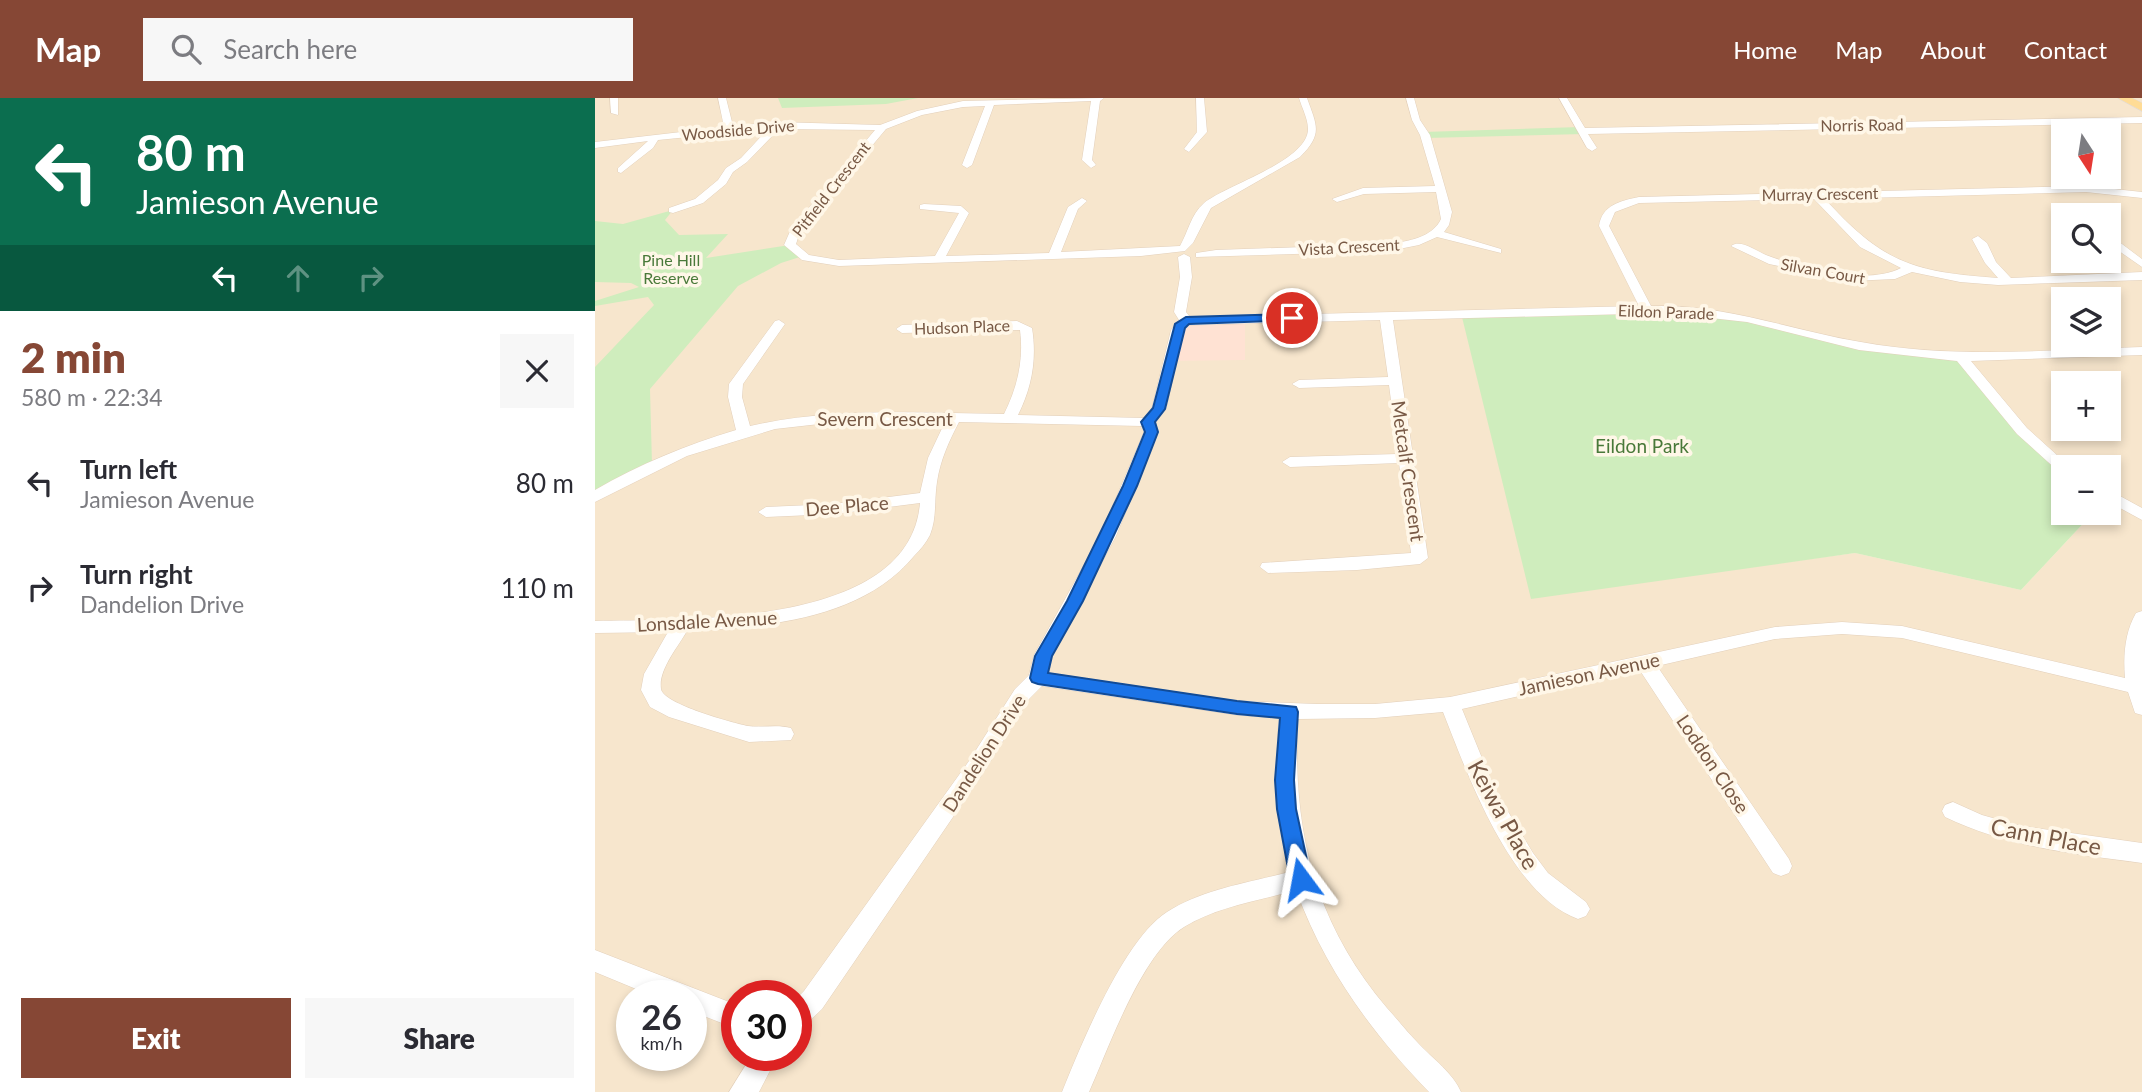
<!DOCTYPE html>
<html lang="en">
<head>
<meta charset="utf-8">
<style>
	:root { --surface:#fff; --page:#f7f7f7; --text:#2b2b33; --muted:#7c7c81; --accent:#864735 }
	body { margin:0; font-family:Lato,sans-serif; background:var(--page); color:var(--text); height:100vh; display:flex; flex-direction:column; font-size:26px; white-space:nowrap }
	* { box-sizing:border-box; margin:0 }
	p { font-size:23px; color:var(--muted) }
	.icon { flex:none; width:38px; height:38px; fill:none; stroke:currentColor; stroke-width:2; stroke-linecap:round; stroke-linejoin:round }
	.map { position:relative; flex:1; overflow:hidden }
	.side { display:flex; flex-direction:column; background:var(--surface); width:595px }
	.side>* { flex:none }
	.hud { background:#0b6e4f; color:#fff; overflow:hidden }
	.needle { width:46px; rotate:168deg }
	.tools { position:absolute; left:1456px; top:21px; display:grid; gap:14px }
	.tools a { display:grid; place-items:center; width:70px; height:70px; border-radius:0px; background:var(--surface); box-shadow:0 4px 10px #0003; font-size:35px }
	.speed { position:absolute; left:21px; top:882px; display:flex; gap:14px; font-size:35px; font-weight:700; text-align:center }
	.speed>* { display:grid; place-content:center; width:91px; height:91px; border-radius:50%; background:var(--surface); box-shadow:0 4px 10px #0003; line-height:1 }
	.speed small { font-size:18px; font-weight:400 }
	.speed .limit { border:10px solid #d22; background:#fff; color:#111 }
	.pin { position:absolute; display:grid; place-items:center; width:60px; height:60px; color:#fff; margin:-30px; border:4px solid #fff; border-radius:50%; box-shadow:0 2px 7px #0007 }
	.me { position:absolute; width:77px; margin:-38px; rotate:347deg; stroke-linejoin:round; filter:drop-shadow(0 0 5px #0008) }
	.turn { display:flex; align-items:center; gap:24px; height:147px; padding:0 21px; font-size:32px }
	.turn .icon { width:91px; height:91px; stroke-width:2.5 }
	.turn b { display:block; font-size:49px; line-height:60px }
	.lanes { display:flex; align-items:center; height:66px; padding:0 21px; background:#0003; justify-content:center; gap:35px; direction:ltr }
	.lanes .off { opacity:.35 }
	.round { display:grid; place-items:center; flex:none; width:74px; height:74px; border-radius:0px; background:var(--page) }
	.overview { display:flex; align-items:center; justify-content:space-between; height:119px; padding:0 21px }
	h1 { font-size:42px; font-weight:800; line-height:52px; color:var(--accent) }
	.primary-button { display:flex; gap:14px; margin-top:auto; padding:14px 21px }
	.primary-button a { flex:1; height:80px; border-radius:0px; background:var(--accent); color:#fff; font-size:28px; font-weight:800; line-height:80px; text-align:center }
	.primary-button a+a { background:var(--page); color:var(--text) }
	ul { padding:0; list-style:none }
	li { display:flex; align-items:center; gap:21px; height:105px; padding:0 21px }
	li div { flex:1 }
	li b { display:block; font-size:26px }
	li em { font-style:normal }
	header { display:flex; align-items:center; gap:42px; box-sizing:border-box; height:98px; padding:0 35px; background:var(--accent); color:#fff }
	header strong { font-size:33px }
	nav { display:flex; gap:38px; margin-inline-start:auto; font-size:24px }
	.search { width:490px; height:63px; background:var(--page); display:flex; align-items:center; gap:18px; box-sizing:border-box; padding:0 24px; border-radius:0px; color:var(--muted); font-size:26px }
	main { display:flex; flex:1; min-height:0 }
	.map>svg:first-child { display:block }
	.residential { fill:#f7e6cd; fill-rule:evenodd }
	.commercial { fill:#ffe2d3 }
	.green { fill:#cfedbd }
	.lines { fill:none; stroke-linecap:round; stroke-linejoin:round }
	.minor-casing { stroke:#e3d0bb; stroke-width:1 }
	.major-casing { stroke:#e1dad6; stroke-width:1 }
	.minor { fill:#fff; fill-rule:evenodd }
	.major { fill:#ffdc96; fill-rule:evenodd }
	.route { fill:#1a73e8; stroke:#114b97; stroke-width:2 }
	.labels { text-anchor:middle; stroke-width:7; stroke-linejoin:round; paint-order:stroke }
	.far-street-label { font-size:16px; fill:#785945; stroke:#fff7e8 }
	.far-park-label { font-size:16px; fill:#497939; stroke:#fff7e8 }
	.street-label { font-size:19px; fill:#785945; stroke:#fff7e8 }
	.park-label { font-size:19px; fill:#497939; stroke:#fff7e8 }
	.near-street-label { font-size:23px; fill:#785945; stroke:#fff7e8 }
</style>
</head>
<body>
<header>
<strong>Map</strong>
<div class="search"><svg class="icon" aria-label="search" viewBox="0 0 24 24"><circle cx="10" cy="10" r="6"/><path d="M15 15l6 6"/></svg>Search here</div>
<nav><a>Home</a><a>Map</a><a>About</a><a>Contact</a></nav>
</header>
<main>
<section class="side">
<div class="hud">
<div class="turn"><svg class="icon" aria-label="left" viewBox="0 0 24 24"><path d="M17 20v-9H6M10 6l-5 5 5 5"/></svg><div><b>80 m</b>Jamieson Avenue</div></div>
<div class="lanes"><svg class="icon" aria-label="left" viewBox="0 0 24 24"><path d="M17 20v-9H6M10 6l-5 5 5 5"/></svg><svg class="icon off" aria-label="ahead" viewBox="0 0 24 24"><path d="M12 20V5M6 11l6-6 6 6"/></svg><svg class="icon off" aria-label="right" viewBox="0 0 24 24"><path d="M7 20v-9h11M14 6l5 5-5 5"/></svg></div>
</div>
<div class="overview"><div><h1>2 min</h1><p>580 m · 22:34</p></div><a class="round"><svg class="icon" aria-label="close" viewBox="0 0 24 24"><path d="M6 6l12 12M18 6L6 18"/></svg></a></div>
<ul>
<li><svg class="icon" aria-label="left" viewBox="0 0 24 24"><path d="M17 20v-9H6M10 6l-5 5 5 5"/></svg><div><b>Turn left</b><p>Jamieson Avenue</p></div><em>80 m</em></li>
<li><svg class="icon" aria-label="right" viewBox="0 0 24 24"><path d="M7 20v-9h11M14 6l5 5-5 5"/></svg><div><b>Turn right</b><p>Dandelion Drive</p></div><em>110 m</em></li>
</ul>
<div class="primary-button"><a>Exit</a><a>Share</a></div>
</section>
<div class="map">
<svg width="1547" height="994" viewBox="0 0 1547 994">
	<rect width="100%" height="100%" fill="#fff4e0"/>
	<path class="residential" d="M0 0H1547V994H0ZM1468 33H1514V79H1468ZM1468 117H1514V163H1468ZM1468 201H1514V247H1468ZM1468 285H1514V331H1468ZM1460 364 1468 370 1514 369V415H1498L1426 492 1260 455 1138 471ZM37 898H96V957H37ZM142 898H201V957H142Z"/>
	<polygon class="commercial" points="650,221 650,262 576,263 588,225"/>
	<g class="green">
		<polygon points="183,0 323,0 291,6 187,10"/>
		<polygon points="985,29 989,36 831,40 828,34"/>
		<polygon points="78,112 70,122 84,137 133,136 111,160 195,147 208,158 186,165 143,188 55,291 57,367 0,399 0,269 59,207 53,199 0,208 0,203 44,189 36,185 0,184 0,123 28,126"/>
		<polygon points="1106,213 1244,244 1366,259 1460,364 1468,370 1468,415 1498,415 1426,492 1260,455 936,501 866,215"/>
	</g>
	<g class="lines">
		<g class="minor-casing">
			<g id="minor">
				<polygon points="15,0 23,0 23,17 16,15"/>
				<path d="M123 0H131L138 28 182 24 285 27 322 13 368 3 509 0 505 3 497 62 501 67 496 70 487 62 496 3 399 7 377 67 372 70 367 67 390 8 368 9 327 17 291 31 205 134 201 146 214 157 244 162 340 158 364 115 325 111V107L329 106 366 108 374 115 351 158 454 155 473 109 487 100 492 103 483 111 466 154 585 148C593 134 596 116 609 105 631 87 713 63 713 31 713 21 707 10 704 0H712C722 28 728 36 705 59L616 110 598 145 590 153 546 158 244 168 207 162 189 147 196 131 280 32 184 31 152 64 138 74 131 86 108 105 78 115 74 114V110L100 101 123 82 131 70 146 60 173 31 63 42 58 50 26 75 23 74V70L53 43 0 50V44L129 29Z"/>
				<polygon points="601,0 609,0 612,34 594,54 589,51 602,34"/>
				<path d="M811 0H819L825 22 835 37 857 114 854 127 849 134 906 151V155L842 139 824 147 794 153 601 159V155L621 152 794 146C813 143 837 140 846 121L841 94 769 96 742 104 737 101 768 90 840 88 825 37 817 22Z"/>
				<polygon points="964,0 972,0 990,30 1547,19 1547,25 993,36 1002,50 997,53 992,50"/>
				<path d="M1491 88 1547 94V100L1491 94 1230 101C1288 165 1318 174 1403 180L1390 165 1377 141 1383 138 1392 145 1401 164 1416 180 1547 174V182L1403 187 1365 184 1317 174 1300 181 1255 183 1174 166 1136 148C1146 141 1161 153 1171 157 1206 170 1271 188 1306 170L1265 149 1219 101 1044 105 1020 114 1014 128 1056 208C1130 206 1195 232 1266 244 1359 261 1453 252 1547 249V257L1376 263 1432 330 1473 367 1475 369H1468V375L1463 373 1422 336 1362 263 1264 252 1152 224 1071 215 798 222 833 460 825 466 762 472 673 475 665 469 667 465 816 455 804 365 695 369 687 364 695 359 803 356 794 287 704 290 697 286 704 282 793 279 785 222 594 227 588 233 571 311 560 324 563 334 521 438 457 557 454 575 642 603 722 606H780L855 599 1180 529 1247 524 1307 528 1530 580C1528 557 1530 534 1541 515L1547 513V617L1540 615 1533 594 1307 540 1247 536 1180 541 1062 568 1194 761 1197 768 1194 775 1186 778 1178 775 1044 571 867 611 900 692 938 755 953 775 991 804 995 811 991 818 983 821C915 796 873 677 848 614L780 620 703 621C697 731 719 824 792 910 803 922 813 935 824 946 838 961 858 975 866 994H834C776 934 730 871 701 792 664 803 623 808 589 829 547 855 514 949 494 994H467C486 947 529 841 572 814 608 791 653 785 694 774 682 720 680 675 684 620L642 617 447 588 434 601 388 675 227 911 210 927 201 930V901L209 893 374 663 420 591 434 577 439 557 505 438 549 334 547 328 364 324C354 343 345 363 342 384 339 402 342 420 335 437 331 445 325 452 319 458 266 522 170 529 92 533 83 549 63 572 66 591 68 606 138 625 153 628 167 630 182 626 196 630L199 636 196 642 154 644 74 619 55 609 46 592 49 576 73 534 0 535V523C89 521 315 530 325 405L239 416 171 419 163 414 171 409 239 406 325 395 333 360 350 324 260 322 180 331 92 358 0 404V392C45 366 91 347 141 332L133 299 134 286 180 223 184 222 190 226 148 286 147 299 155 328C239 309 323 315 409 316 422 290 429 262 425 232L307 235 301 231 307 227 422 223 437 230C442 261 437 289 423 317L549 320 557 310 576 232 584 222 579 214 585 179 583 159 589 156 595 159 597 179 591 214 595 219 1044 208 1004 128C1007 107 1025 103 1044 99Z"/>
				<polygon points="1514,136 1521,136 1523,143 1547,161 1547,169 1514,146"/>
				<polygon points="1514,392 1547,410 1547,422 1514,404"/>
				<path d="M1358 704 1387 717 1426 728 1547 745V765C1479 756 1413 749 1350 719L1347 713 1350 707Z"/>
				<polygon points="0,852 142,907 142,931 96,913 96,898 58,898 0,874"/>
				<polygon points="157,957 183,957 164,994 134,994"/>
			</g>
		</g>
		<g class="major-casing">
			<polygon id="major" points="1523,0 1537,0 1547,5 1547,13"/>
		</g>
		<use href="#minor" class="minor"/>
		<use href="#major" class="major"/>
	</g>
	<polygon class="route" points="697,216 703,220 701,222 594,226 590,230 570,311 560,324 563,334 542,388 488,503 457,558 453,575 642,603 701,609 703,614 699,682 701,711 716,781 713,788 706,790 698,788 695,781 682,711 680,682 685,620 642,616 443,586 437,584 435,580 440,558 472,503 528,388 550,334 546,324 558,310 580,226 591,219"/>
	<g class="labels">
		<g class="far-street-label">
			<text transform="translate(1267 27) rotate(-1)" y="6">Norris Road</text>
			<text transform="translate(143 32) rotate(-5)" y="6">Woodside Drive</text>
			<text transform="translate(236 91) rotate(-52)" y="6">Pitfield Crescent</text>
			<text transform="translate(1225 96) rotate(-1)" y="6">Murray Crescent</text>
			<text transform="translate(754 149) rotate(-3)" y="6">Vista Crescent</text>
			<text transform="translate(1228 173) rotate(10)" y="6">Silvan Court</text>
			<text transform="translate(1071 214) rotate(2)" y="6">Eildon Parade</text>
			<text transform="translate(367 229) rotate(-2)" y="6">Hudson Place</text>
		</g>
		<g class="far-park-label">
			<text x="76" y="168">Pine Hill<tspan x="76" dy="18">Reserve</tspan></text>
		</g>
		<g class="street-label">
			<text x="290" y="328">Severn Crescent</text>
			<text transform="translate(813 373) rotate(82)" y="7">Metcalf Crescent</text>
			<text transform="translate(252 408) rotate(-5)" y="7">Dee Place</text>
			<text transform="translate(112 523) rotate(-3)" y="7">Lonsdale Avenue</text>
			<text transform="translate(994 576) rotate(-12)" y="7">Jamieson Avenue</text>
			<text transform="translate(389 655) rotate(-57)" y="7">Dandelion Drive</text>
			<text transform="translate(1118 666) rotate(56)" y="7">Loddon Close</text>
		</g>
		<g class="park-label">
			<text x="1047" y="355">Eildon Park</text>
		</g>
		<g class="near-street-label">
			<text transform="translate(908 717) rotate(61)" y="8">Keiwa Place</text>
			<text transform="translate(1451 739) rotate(11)" y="8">Cann Place</text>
		</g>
	</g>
</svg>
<div class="tools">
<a><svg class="needle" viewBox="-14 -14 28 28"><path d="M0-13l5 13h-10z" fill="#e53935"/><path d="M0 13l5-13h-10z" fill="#7c7c81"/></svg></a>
<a><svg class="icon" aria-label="search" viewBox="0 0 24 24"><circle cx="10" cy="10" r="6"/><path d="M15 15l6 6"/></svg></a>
<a><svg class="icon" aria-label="layers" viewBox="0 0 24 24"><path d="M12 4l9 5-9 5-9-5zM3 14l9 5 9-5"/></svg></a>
<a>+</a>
<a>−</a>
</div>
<div class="speed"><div>26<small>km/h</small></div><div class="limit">30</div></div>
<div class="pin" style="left:697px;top:220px;background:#d93025"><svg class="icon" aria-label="arrive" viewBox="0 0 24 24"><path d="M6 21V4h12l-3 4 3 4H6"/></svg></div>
<svg class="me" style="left:706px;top:781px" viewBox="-20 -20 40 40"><path d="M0-17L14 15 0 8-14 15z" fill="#1a73e8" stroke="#fff" stroke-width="4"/></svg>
</div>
</main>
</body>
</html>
